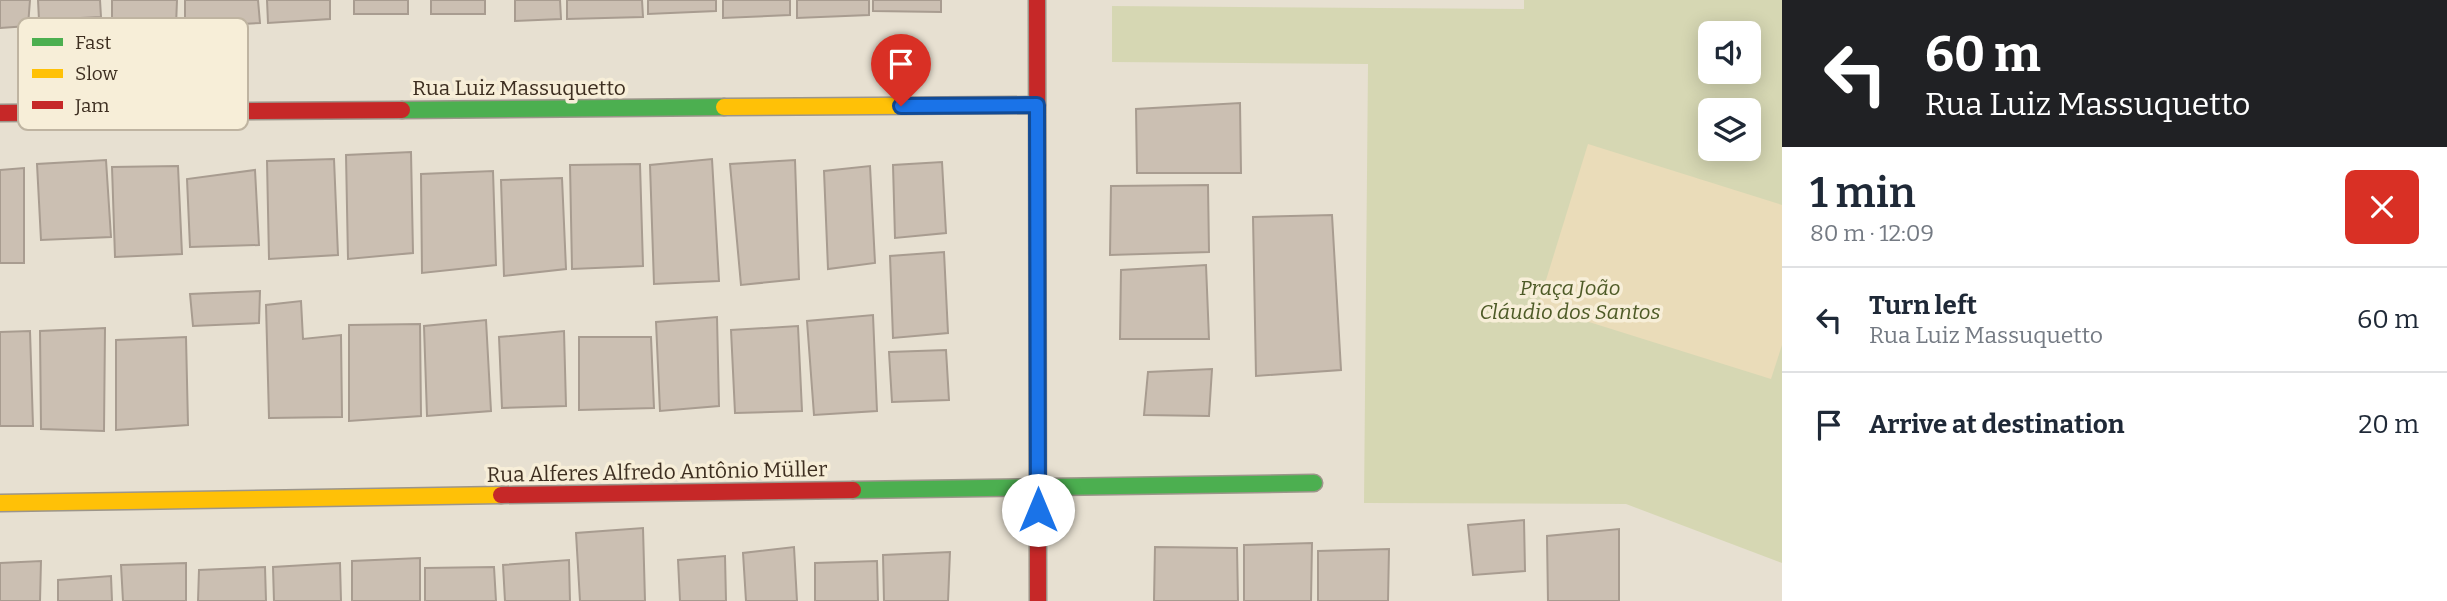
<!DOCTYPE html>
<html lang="en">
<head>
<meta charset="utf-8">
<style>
	:root { --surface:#fff; --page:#f2f2f3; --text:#1f2937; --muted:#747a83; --line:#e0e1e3 }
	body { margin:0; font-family:Bitter,serif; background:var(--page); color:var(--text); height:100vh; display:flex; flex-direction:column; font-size:26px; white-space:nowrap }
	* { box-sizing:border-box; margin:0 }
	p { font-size:23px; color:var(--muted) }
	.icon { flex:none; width:38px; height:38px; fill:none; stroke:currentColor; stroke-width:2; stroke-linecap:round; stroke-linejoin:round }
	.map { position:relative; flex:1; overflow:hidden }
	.drawer { display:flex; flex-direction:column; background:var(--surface); width:665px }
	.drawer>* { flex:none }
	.top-card { background:#202124; color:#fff; overflow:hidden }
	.fabs { position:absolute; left:1698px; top:21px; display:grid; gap:14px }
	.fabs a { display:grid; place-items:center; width:63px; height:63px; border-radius:10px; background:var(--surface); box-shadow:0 4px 18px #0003; font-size:35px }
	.pin { position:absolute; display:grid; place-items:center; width:60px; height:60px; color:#fff; margin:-72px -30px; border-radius:50% 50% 50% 0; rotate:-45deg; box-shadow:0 0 7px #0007 }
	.pin .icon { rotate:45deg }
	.me { position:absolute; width:77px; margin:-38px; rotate:0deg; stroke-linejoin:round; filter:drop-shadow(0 0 5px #0008) }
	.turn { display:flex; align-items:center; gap:24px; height:147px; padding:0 28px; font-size:32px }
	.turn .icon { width:91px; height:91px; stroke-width:2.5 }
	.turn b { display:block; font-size:49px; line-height:60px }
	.round { display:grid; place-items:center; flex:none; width:74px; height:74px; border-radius:10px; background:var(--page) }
	.overview { display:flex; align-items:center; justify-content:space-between; height:119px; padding:0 28px }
	h1 { font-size:42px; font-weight:600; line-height:52px }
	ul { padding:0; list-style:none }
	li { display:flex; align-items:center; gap:21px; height:105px; padding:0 28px; border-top:2px solid var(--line) }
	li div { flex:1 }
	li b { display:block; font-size:26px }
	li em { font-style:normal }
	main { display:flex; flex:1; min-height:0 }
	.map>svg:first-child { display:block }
	.green { fill:#d6d7b3; fill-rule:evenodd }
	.sand { fill:#eadcb9 }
	.building { fill:#cbbfb2; stroke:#a89c90; stroke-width:2 }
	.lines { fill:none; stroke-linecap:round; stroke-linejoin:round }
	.fast-casing { stroke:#9c958a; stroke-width:19 }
	.slow-casing { stroke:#9c958a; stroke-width:19 }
	.jam-casing { stroke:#9c958a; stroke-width:19 }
	.fast { stroke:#4caf50; stroke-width:16 }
	.slow { stroke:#ffc107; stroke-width:16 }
	.jam { stroke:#c62828; stroke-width:16 }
	.route-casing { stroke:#114b97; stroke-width:18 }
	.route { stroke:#1a73e8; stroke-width:12 }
	.labels { text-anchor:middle; stroke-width:7; stroke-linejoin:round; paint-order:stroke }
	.street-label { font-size:21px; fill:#3d2e20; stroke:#f7eed8 }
	.park-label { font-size:21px; font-style:italic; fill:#4d5a26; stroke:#f7eed8 }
	.key { fill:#f7eed8; stroke:#bfb4a1; stroke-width:2 }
	.key-label { font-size:19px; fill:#3d2e20 }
</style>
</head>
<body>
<main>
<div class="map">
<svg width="1782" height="601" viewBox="0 0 1782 601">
	<rect width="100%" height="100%" fill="#e7e0d1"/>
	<path class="green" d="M1524 0H1782V563L1626 504 1364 503 1368 64 1112 62V6L1524 9ZM1710 33H1748V72H1710ZM1710 110H1748V149H1710Z"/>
	<polygon class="sand" points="1588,144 1782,205 1782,345 1771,379 1538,306"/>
	<g class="building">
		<polygon points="0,0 30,0 28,26 0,28"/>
		<polygon points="38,0 100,0 101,17 39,20"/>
		<polygon points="112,0 177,0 176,26 112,30"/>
		<polygon points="185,0 258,0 260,23 185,27"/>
		<polygon points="267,0 330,0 330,19 268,23"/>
		<rect x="354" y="0" width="54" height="14"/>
		<rect x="431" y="0" width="54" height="14"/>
		<polygon points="515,0 560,0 561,19 515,21"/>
		<polygon points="567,0 642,0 643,17 567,19"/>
		<polygon points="648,0 716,0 716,11 648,14"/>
		<polygon points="723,0 790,0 790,15 723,18"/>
		<polygon points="797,0 869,0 869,15 797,18"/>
		<polygon points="873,0 941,0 941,12 873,11"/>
		<polygon points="1240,103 1241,173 1137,173 1136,109"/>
		<polygon points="411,152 413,253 348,259 346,155"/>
		<polygon points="334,159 338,255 269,259 267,161"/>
		<polygon points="712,159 719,281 654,284 650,165"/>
		<polygon points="106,160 111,237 41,240 37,164"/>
		<polygon points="795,160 799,279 741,285 730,164"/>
		<polygon points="942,162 946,233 895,238 893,165"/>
		<polygon points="640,164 643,266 572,269 570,165"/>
		<polygon points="178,166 182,254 115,257 112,167"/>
		<polygon points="870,166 875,263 828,269 824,171"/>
		<polygon points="24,168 24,263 0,263 0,170"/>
		<polygon points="255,170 259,245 190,247 187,179"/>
		<polygon points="493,171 496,265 422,273 421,174"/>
		<polygon points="562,178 566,269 504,276 501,180"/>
		<polygon points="1208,185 1209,252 1110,255 1111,186"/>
		<polygon points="1332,215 1341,370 1256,376 1253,217"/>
		<polygon points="944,252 948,333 893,338 890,256"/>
		<polygon points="1206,265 1209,339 1120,339 1121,270"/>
		<polygon points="260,291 259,323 193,326 190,294"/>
		<polygon points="301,301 303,339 341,335 342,417 269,418 266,305"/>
		<polygon points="873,315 877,411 814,415 807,321"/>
		<polygon points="717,317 719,406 660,411 656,322"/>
		<polygon points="486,320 491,411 427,416 424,326"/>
		<polygon points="420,324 421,416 349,421 349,325"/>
		<polygon points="798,326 802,411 735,413 731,330"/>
		<polygon points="105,328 104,431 41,429 40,331"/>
		<polygon points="30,331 33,426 0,426 0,332"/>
		<polygon points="564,331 566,406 502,408 499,337"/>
		<polygon points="186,337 188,425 116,430 116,340"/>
		<polygon points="579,337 651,337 654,408 579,410"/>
		<polygon points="946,350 949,400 892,402 889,352"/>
		<polygon points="1212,369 1209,416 1144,415 1148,372"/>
		<polygon points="1524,520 1525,571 1473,575 1468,525"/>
		<polygon points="643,528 645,601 580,601 576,533"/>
		<polygon points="1619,529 1619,601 1548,601 1547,536"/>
		<polygon points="1312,543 1311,601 1244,601 1244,545"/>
		<polygon points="794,547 797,601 746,601 743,553"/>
		<polygon points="1155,547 1237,548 1238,601 1154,601"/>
		<polygon points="1389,549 1388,601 1318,601 1318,551"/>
		<polygon points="950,552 948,601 884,601 883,555"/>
		<polygon points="725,556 726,601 680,601 678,560"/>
		<polygon points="420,558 420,601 352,601 352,561"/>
		<polygon points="569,560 570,601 505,601 503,565"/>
		<polygon points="41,561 40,601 0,601 0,563"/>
		<polygon points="877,561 878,601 815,601 815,563"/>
		<polygon points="186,563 186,601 123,601 121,565"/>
		<polygon points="340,563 341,601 274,601 273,567"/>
		<polygon points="265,567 266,601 198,601 199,570"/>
		<polygon points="494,567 496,601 425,601 425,568"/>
		<polygon points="111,576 112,601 58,601 58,580"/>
	</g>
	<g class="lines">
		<g class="fast-casing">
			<g id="fast">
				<polyline points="402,110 724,107"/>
				<polyline points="853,490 1314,483"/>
			</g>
		</g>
		<g class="slow-casing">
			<g id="slow">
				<polyline points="724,107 1037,105"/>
				<polyline points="0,503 501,495"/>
			</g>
		</g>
		<g class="jam-casing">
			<g id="jam">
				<polyline points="1037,0 1038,601"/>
				<polyline points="0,113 402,110"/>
				<polyline points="501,495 853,490"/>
			</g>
		</g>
		<use href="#fast" class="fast"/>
		<use href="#slow" class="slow"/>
		<use href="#jam" class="jam"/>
	</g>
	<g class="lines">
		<g class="route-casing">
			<polyline id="route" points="901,106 1037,105 1038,510"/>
		</g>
		<use href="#route" class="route"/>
	</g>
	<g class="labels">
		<g class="street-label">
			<text x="519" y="95">Rua Luiz Massuquetto</text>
			<text transform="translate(657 472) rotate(-1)" y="7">Rua Alferes Alfredo Antônio Müller</text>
		</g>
		<g class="park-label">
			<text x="1570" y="295">Praça João<tspan x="1570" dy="24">Cláudio dos Santos</tspan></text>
		</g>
	</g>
	<rect x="18" y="18" width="230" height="112" rx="10" class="key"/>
	<rect x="32" y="38" width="31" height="8" fill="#4caf50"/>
	<rect x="32" y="69" width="31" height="9" fill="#ffc107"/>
	<rect x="32" y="101" width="31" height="8" fill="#c62828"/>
	<g class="key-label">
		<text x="75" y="49">Fast</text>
		<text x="75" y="80">Slow</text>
		<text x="75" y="112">Jam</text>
	</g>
</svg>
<div class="fabs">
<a><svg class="icon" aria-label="sound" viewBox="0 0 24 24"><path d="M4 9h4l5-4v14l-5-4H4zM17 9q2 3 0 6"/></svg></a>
<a><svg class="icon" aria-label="layers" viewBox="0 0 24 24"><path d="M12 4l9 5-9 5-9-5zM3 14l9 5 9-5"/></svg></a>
</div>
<div class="pin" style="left:901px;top:106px;background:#d93025"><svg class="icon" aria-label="arrive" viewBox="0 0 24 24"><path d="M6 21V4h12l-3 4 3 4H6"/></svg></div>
<svg class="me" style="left:1038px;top:510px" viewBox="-20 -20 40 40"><circle r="19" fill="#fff"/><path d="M0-13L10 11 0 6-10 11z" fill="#1a73e8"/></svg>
</div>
<section class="drawer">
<div class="top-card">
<div class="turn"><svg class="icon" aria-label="left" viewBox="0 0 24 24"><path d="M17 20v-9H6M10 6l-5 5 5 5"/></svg><div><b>60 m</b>Rua Luiz Massuquetto</div></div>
</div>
<div class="overview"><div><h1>1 min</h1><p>80 m · 12:09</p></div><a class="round" style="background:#d93025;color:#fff"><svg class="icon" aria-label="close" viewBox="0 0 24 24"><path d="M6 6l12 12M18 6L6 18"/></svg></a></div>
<ul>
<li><svg class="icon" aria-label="left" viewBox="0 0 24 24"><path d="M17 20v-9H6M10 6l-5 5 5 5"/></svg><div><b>Turn left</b><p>Rua Luiz Massuquetto</p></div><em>60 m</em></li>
<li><svg class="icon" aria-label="arrive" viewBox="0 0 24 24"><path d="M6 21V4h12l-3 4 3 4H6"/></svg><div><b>Arrive at destination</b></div><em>20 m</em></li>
</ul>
</section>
</main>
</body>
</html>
